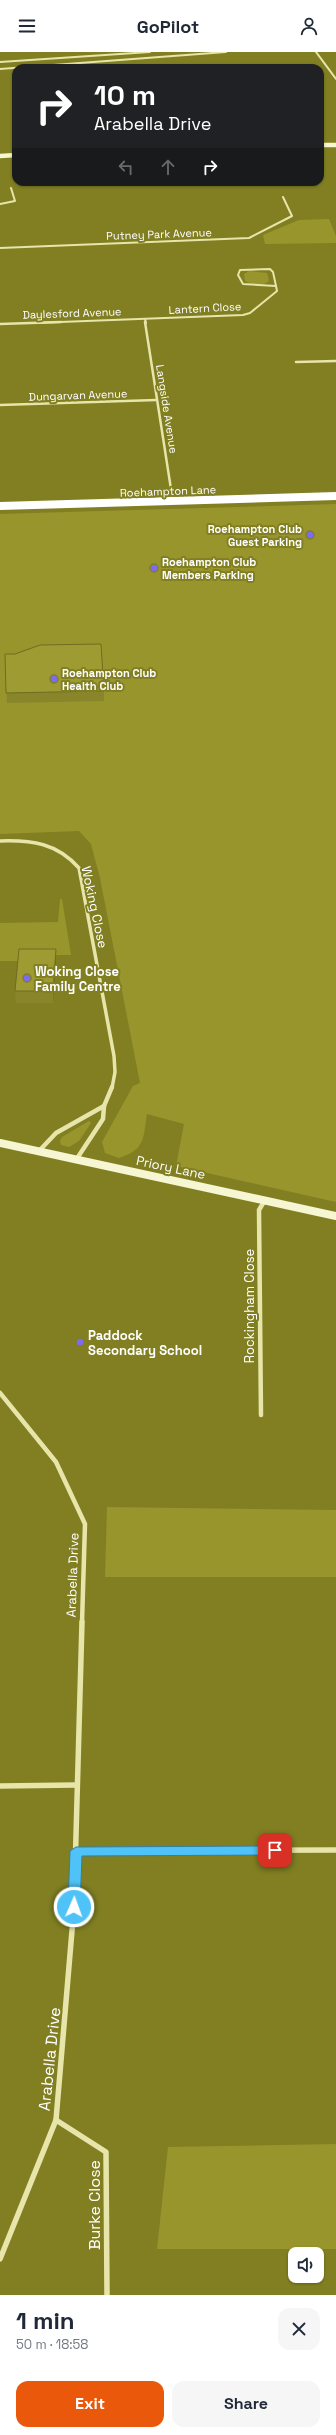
<!DOCTYPE html>
<html lang="en">
<head>
<meta charset="utf-8">
<style>
	:root { --surface:#fff; --page:#f6f6f7; --text:#1f2937; --muted:#747a83; --accent:#ea580c }
	body { margin:0; font-family:"Space Grotesk",sans-serif; background:var(--page); color:var(--text); height:100vh; display:flex; flex-direction:column; font-size:15px; white-space:nowrap }
	* { box-sizing:border-box; margin:0 }
	p { font-size:13px; color:var(--muted) }
	.icon { flex:none; width:22px; height:22px; fill:none; stroke:currentColor; stroke-width:2; stroke-linecap:round; stroke-linejoin:round }
	.map { position:relative; height:2243px; overflow:hidden }
	.drawer { display:flex; flex-direction:column; background:var(--surface); flex:1 }
	.drawer>* { flex:none }
	.hud { position:absolute; left:12px; top:12px; width:312px; height:122px; border-radius:12px; box-shadow:0 1px 3px #0004; background:#202124; color:#fff; overflow:hidden }
	.fabs { position:absolute; left:288px; top:2195px; display:grid; gap:8px }
	.fabs a { display:grid; place-items:center; width:36px; height:36px; border-radius:8px; background:var(--surface); box-shadow:0 1px 3px #0004; font-size:20px }
	.pin { position:absolute; display:grid; place-items:center; width:34px; height:34px; color:#fff; margin:-17px; border-radius:8px; box-shadow:0 2px 6px #0006 }
	.me { position:absolute; width:44px; margin:-22px; rotate:2deg; stroke-linejoin:round; filter:drop-shadow(0 0 3px #0008) }
	.turn { display:flex; align-items:center; gap:14px; height:84px; padding:0 16px; font-size:18px }
	.turn .icon { width:52px; height:52px; stroke-width:2.5 }
	.turn b { display:block; font-size:28px; line-height:34px }
	.lanes { display:flex; align-items:center; height:38px; padding:0 16px; background:#0003; justify-content:center; gap:20px; direction:ltr }
	.lanes .off { opacity:.35 }
	.round { display:grid; place-items:center; flex:none; width:42px; height:42px; border-radius:12px; background:var(--page) }
	.headline { display:flex; align-items:center; justify-content:space-between; height:68px; padding:0 16px }
	h1 { font-size:24px; font-weight:700; line-height:30px }
	.cta { display:flex; gap:8px; margin-top:auto; padding:8px 16px }
	.cta a { flex:1; height:46px; border-radius:12px; background:var(--accent); color:#fff; font-size:16px; font-weight:700; line-height:46px; text-align:center }
	.cta a+a { background:var(--page); color:var(--text) }
	header { display:flex; justify-content:space-between; align-items:center; height:52px; padding:0 16px; background:var(--surface); font-size:18px; font-weight:700 }
	.map>svg:first-child { display:block }
	.green { fill:#99952d }
	.lines { fill:none; stroke-linecap:round; stroke-linejoin:round }
	.street-far4 { stroke:#e7e5a9; stroke-width:2 }
	.street-far3 { stroke:#e7e5a9; stroke-width:2.5 }
	.street-far2 { stroke:#e7e5a9; stroke-width:3.5 }
	.street-far1 { stroke:#e7e5a9; stroke-width:4.5 }
	.street { stroke:#e7e5a9; stroke-width:5.5 }
	.secondary-far1 { stroke:#f6f6d3; stroke-width:4.5 }
	.secondary { stroke:#f6f6d3; stroke-width:8 }
	.highway { stroke:#fff; stroke-width:8 }
	.wall { fill:#88852b }
	.shaded-wall { fill:#6f6c23 }
	.building { fill:#9e9b32; stroke:#6f6c23 }
	.route { fill:#4fc3f7; stroke:#337fa1 }
	.poi-dot { fill:#7d6bf3; stroke:#817f22; stroke-width:1.5 }
	.labels { text-anchor:middle; stroke-width:4; stroke-linejoin:round; paint-order:stroke }
	.far-street-label { font-size:11px; fill:#fff; stroke:#817f22 }
	.far-poi-label { font-size:11px; font-weight:bold; fill:#fff; stroke:#817f22; text-anchor:start }
	.street-label { font-size:13px; fill:#fff; stroke:#817f22 }
	.poi-label { font-size:13px; font-weight:bold; fill:#fff; stroke:#817f22; text-anchor:start }
	.near-street-label { font-size:16px; fill:#fff; stroke:#817f22 }
</style>
</head>
<body>
<header><svg class="icon" aria-label="menu" viewBox="0 0 24 24"><path d="M4 6h16M4 12h16M4 18h16"/></svg>GoPilot<svg class="icon" aria-label="person" viewBox="0 0 24 24"><circle cx="12" cy="8" r="4"/><path d="M4 21q1-7 8-7t8 7"/></svg></header>
<div class="map">
<svg width="336" height="2243" viewBox="0 0 336 2243">
	<rect width="100%" height="100%" fill="#817f22"/>
	<g class="green">
		<polygon points="329,167 336,184 336,191 265,192 263,183 299,168"/>
		<path d="M249 219 267 221 269 229C262 235 252 232 245 229L244 222Z"/>
		<path d="M336 452V1150L176 1114 184 1072 147 1062C143 1086 146 1097 119 1106L105 1101 102 1090 133 1034 140 1031 100 826 91 792 79 779 0 782V462Z"/>
		<polygon points="60,847 62,847 71,903 39,903 18,909 0,909 0,871 58,870"/>
		<polygon points="89,1069 91,1071 79,1089 69,1095 61,1093 60,1089 62,1085"/>
		<polygon points="107,1455 336,1458 336,1525 105,1525"/>
		<polygon points="336,2092 336,2197 157,2197 168,2095"/>
	</g>
	<g class="lines">
		<g class="street-far4">
			<polyline points="316,0 336,27"/>
			<polyline points="0,10 150,0"/>
			<polyline points="0,17 226,0"/>
			<polyline points="0,152 15,149 11,136"/>
			<polyline points="0,196 249,186 292,164 283,145"/>
			<polygon points="270,217 273,220 276,234 243,232 238,223 240,218"/>
			<polyline points="145,267 146,271"/>
			<polyline points="34,271 243,263 250,261 277,239 276,234"/>
		</g>
		<g class="street-far3">
			<polyline points="145,270 173,450"/>
			<polyline points="0,272 61,270"/>
			<polyline points="296,310 336,309"/>
			<polyline points="0,353 156,348"/>
		</g>
		<path class="street-far2" d="M0 789C32 788 57 791 79 816L114 1004 115 1020 112 1036"/>
		<g class="street-far1">
			<polyline points="39,1099 56,1081 104,1054"/>
			<polyline points="76,1108 103,1067 104,1054 112,1035"/>
			<polyline points="0,1341 56,1410 85,1472 82,1571"/>
			<polyline points="261,1363 259,1158 265,1148"/>
		</g>
		<g class="street">
			<polyline points="0,1734 76,1733"/>
			<polyline points="76,1799 336,1798"/>
			<polyline points="56,2068 106,2100 107,2243"/>
			<polyline points="0,2207 56,2068 74,1855 82,1570"/>
		</g>
		<g class="secondary-far1">
			<polyline points="320,93 336,93"/>
			<polyline points="0,104 16,103"/>
		</g>
		<polyline class="secondary" points="0,1091 336,1164"/>
		<polyline class="highway" points="0,454 336,444"/>
	</g>
	<g class="wall">
		<polygon points="5,602 104,639 104,649 7,651"/>
		<polygon points="56,897 56,910 53,951 16,951 15,939"/>
	</g>
	<polygon class="shaded-wall" points="56,897 56,910 53,951 53,939"/>
	<g class="building">
		<polygon points="101,592 104,639 6,641 5,602 15,602 40,593"/>
		<polygon points="19,897 56,897 53,939 15,939"/>
	</g>
	<polygon class="route" points="275,1794 281,1798 275,1803 82,1804 80,1855 74,1859 68,1855 70,1799 76,1795"/>
	<g class="poi-dot">
		<circle cx="310" cy="483" r="4"/>
		<circle cx="154" cy="516" r="4"/>
		<circle cx="54" cy="627" r="4"/>
		<circle cx="27" cy="926" r="4"/>
		<circle cx="80" cy="1290" r="4"/>
	</g>
	<g class="labels">
		<g class="far-street-label">
			<text transform="translate(159 182) rotate(-2)" y="4">Putney Park Avenue</text>
			<text transform="translate(205 256) rotate(-3)" y="4">Lantern Close</text>
			<text transform="translate(72 261) rotate(-2)" y="4">Daylesford Avenue</text>
			<text transform="translate(78 343) rotate(-2)" y="4">Dungarvan Avenue</text>
			<text transform="translate(167 357) rotate(81)" y="4">Langside Avenue</text>
			<text transform="translate(168 439) rotate(-2)" y="4">Roehampton Lane</text>
		</g>
		<g class="far-poi-label">
			<text x="302" y="481" text-anchor="end">Roehampton Club<tspan x="302" dy="13">Guest Parking</tspan></text>
			<text x="162" y="514">Roehampton Club<tspan x="162" dy="13">Members Parking</tspan></text>
			<text x="62" y="625">Roehampton Club<tspan x="62" dy="13">Health Club</tspan></text>
		</g>
		<g class="street-label">
			<text transform="translate(95 855) rotate(78)" y="5">Woking Close</text>
			<text transform="translate(171 1115) rotate(12)" y="5">Priory Lane</text>
			<text transform="translate(249 1254) rotate(-90)" y="5">Rockingham Close</text>
			<text transform="translate(72 1523) rotate(-88)" y="5">Arabella Drive</text>
		</g>
		<g class="poi-label">
			<text x="35" y="924">Woking Close<tspan x="35" dy="15">Family Centre</tspan></text>
			<text x="88" y="1288">Paddock<tspan x="88" dy="15">Secondary School</tspan></text>
		</g>
		<g class="near-street-label">
			<text transform="translate(49 2007) rotate(-84)" y="6">Arabella Drive</text>
			<text transform="translate(94 2153) rotate(-90)" y="6">Burke Close</text>
		</g>
	</g>
</svg>
<div class="fabs">
<a><svg class="icon" aria-label="sound" viewBox="0 0 24 24"><path d="M4 9h4l5-4v14l-5-4H4zM17 9q2 3 0 6"/></svg></a>
</div>
<div class="pin" style="left:275px;top:1798px;background:#d93025"><svg class="icon" aria-label="arrive" viewBox="0 0 24 24"><path d="M6 21V4h12l-3 4 3 4H6"/></svg></div>
<svg class="me" style="left:74px;top:1855px" viewBox="-20 -20 40 40"><circle r="17" fill="#4fc3f7" stroke="#fff" stroke-width="3"/><path d="M0-11L8 9 0 5-8 9z" fill="#fff"/></svg>
<div class="hud">
<div class="turn"><svg class="icon" aria-label="right" viewBox="0 0 24 24"><path d="M7 20v-9h11M14 6l5 5-5 5"/></svg><div><b>10 m</b>Arabella Drive</div></div>
<div class="lanes"><svg class="icon off" aria-label="left" viewBox="0 0 24 24"><path d="M17 20v-9H6M10 6l-5 5 5 5"/></svg><svg class="icon off" aria-label="ahead" viewBox="0 0 24 24"><path d="M12 20V5M6 11l6-6 6 6"/></svg><svg class="icon" aria-label="right" viewBox="0 0 24 24"><path d="M7 20v-9h11M14 6l5 5-5 5"/></svg></div>
</div>
</div>
<section class="drawer">
<div class="headline"><div><h1>1 min</h1><p>50 m · 18:58</p></div><a class="round"><svg class="icon" aria-label="close" viewBox="0 0 24 24"><path d="M6 6l12 12M18 6L6 18"/></svg></a></div>
<div class="cta"><a>Exit</a><a>Share</a></div>
</section>
</body>
</html>
